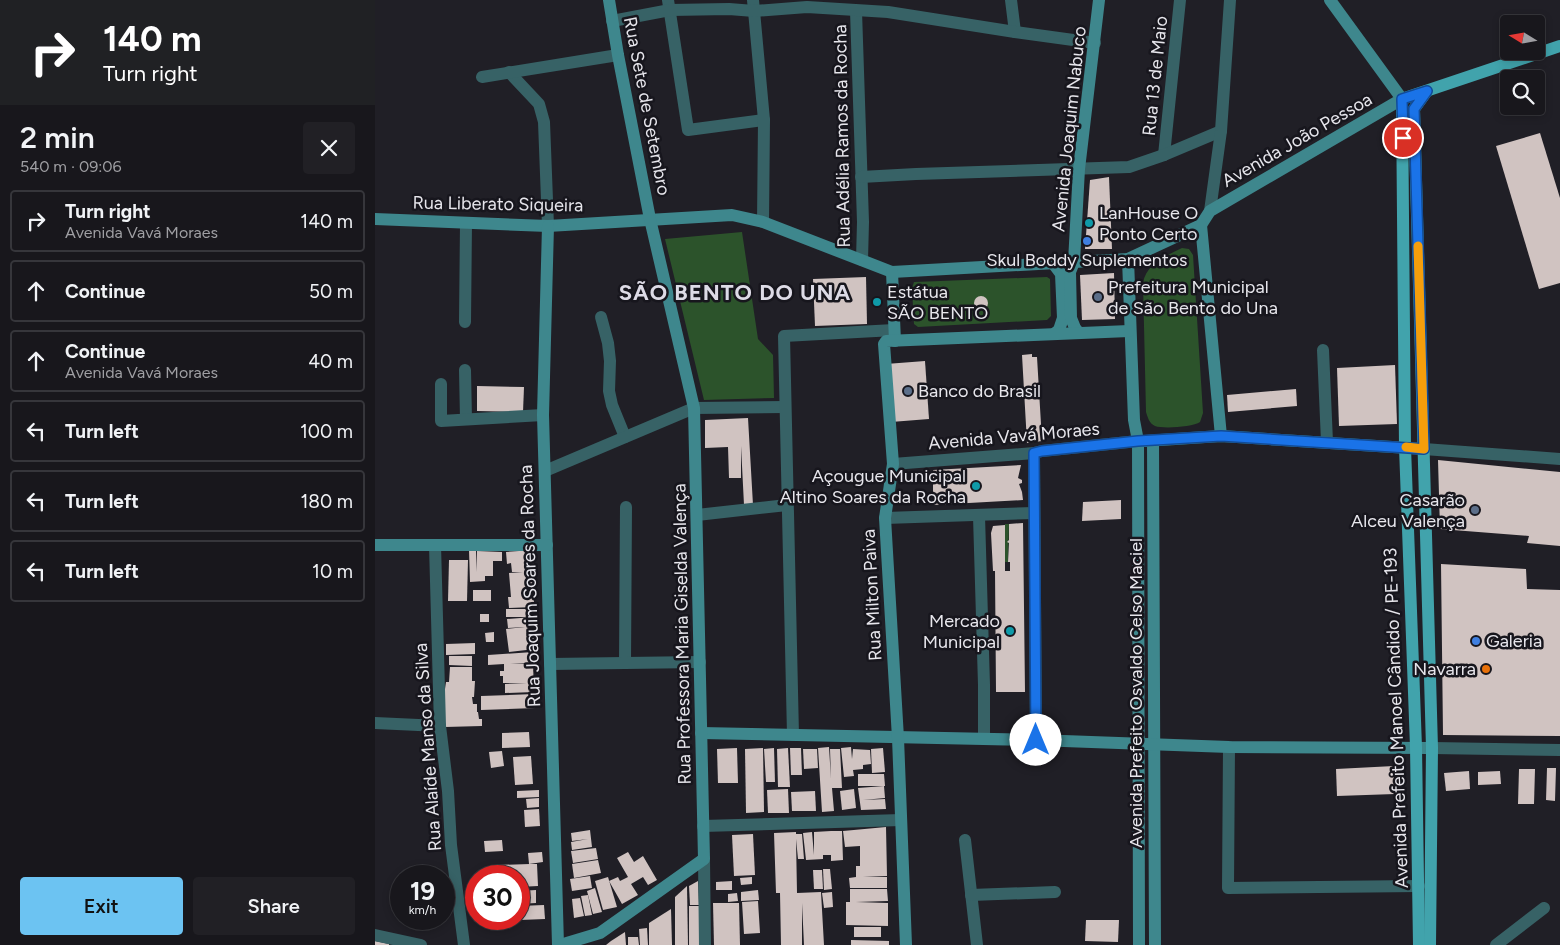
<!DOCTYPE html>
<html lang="en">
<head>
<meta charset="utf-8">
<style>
	:root { --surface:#18171c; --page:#212025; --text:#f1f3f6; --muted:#9f9fa3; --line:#36363b; --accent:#6cc3f2 }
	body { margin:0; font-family:Figtree,sans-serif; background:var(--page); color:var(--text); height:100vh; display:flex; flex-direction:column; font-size:19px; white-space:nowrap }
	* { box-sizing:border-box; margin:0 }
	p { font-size:16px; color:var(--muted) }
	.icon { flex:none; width:28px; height:28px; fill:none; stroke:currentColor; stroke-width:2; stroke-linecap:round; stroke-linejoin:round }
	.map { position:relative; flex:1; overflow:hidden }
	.details { display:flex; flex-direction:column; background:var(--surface); width:375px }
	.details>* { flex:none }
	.guide { background:#202124; color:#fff; overflow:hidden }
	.needle { width:32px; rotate:281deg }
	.buttons { position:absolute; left:1125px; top:15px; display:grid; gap:10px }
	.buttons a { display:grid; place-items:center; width:45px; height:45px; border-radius:5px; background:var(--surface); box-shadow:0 2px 8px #0003,0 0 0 1px var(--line); font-size:25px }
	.speed { position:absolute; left:15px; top:865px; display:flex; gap:10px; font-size:25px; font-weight:700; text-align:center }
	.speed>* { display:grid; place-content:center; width:65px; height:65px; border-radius:50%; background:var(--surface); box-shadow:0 2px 8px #0003,0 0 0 1px var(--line); line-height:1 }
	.speed small { font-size:12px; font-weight:400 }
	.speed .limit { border:8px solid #d22; background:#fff; color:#111 }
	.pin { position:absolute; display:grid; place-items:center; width:42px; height:42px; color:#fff; margin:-21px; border:2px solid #fff; border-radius:50%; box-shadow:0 1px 5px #0007 }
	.me { position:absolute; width:55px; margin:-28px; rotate:0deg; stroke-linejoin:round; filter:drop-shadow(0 0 4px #0008) }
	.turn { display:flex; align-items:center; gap:18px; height:105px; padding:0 20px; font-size:22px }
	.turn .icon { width:65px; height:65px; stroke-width:2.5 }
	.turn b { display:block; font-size:35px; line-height:42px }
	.round { display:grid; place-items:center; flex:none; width:52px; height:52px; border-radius:5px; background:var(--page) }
	.summary { display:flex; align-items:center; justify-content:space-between; height:85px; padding:0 20px }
	h1 { font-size:30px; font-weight:600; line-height:38px }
	.button { display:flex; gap:10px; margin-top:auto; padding:10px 20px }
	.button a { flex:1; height:58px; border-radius:5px; background:var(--accent); color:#111; font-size:20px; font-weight:600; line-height:58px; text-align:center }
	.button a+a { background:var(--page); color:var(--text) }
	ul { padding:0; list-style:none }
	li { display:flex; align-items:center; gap:15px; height:62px; margin:0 10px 8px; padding:0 10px; border:2px solid var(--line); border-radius:5px }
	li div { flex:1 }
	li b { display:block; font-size:19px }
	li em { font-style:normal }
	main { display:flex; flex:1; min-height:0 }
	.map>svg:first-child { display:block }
	.green { fill:#2c532b }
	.building { fill:#d0c3c1 }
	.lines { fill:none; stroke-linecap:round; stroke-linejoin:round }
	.street { stroke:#376266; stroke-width:12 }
	.secondary { stroke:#3e878d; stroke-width:12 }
	.primary { stroke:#41a3ac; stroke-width:12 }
	.route-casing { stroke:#114b97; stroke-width:12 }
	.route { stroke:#1a73e8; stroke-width:9 }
	.slow { stroke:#f59e0b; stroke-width:9 }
	.culture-dot { fill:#0f9aa8; stroke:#17161d; stroke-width:2 }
	.shop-dot { fill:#3f7fe0; stroke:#17161d; stroke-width:2 }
	.service-dot { fill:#5c6f8a; stroke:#17161d; stroke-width:2 }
	.food-dot { fill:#e8710a; stroke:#17161d; stroke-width:2 }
	.labels { text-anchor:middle; stroke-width:5; stroke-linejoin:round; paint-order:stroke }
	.street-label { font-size:18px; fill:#e7e6ec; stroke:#17161d }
	.poi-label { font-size:18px; fill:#e7e6ec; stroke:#17161d; text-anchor:start }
	.district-label { font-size:22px; font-weight:bold; letter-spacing:1px; fill:#dddbe6; stroke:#17161d }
</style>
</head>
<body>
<main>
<section class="details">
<div class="guide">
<div class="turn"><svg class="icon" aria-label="right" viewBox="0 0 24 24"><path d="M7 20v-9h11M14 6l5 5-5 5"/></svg><div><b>140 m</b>Turn right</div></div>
</div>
<div class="summary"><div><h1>2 min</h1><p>540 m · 09:06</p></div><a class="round"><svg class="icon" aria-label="close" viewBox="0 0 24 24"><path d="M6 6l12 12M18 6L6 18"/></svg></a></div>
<ul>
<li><svg class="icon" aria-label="right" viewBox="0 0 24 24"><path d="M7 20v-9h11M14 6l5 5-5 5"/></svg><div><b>Turn right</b><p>Avenida Vavá Moraes</p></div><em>140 m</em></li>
<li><svg class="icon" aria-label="ahead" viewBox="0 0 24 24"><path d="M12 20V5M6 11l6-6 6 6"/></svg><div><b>Continue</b></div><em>50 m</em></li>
<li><svg class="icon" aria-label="ahead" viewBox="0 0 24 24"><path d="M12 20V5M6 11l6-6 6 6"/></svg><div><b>Continue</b><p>Avenida Vavá Moraes</p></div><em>40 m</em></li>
<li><svg class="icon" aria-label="left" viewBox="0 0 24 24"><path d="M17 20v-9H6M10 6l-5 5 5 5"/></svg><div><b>Turn left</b></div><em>100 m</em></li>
<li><svg class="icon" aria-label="left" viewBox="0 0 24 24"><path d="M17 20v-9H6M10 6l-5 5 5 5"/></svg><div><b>Turn left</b></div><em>180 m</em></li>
<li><svg class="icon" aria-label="left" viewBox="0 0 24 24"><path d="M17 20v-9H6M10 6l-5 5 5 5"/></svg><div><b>Turn left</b></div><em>10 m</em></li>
</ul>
<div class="button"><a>Exit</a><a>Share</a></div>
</section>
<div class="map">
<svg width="1185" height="945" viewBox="0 0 1185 945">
	<rect width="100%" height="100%" fill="#201f26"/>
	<g class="green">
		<polygon points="367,232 383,339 398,355 399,398 329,400 290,239"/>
		<path d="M807 248 814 249 818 255 828 413 825 422C818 427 788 429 780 426 774 423 773 418 771 412L768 283C771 264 791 256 807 248Z"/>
		<polygon points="672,277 675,279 676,316 672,320 543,327 539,324 537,288 539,282"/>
		<polygon points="630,524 634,524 633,562 630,562"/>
	</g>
	<g class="building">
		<polygon points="1165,133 1185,198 1185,283 1164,289 1121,146"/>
		<polygon points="734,177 737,249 710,249 715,180"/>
		<polygon points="739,273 740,319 707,320 705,275"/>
		<polygon points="491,277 492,324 440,326 438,279"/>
		<circle cx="606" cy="303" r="7"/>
		<polygon points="657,354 657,357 662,357 667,441 652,443 647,355"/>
		<polygon points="550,361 554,419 516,422 511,364"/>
		<polygon points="1020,365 1022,424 964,426 962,368"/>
		<polygon points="102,386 149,387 148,412 102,411"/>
		<polygon points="921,389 922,406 853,412 852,395"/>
		<polygon points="373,418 378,505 369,505 366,446 366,478 354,478 353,447 330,448 330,420"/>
		<polygon points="1063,460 1185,472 1185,546 1152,543 1154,536 1065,529"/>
		<polygon points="646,465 643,478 647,480 647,483 644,484 647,492 648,500 558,505 558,470"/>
		<polygon points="746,500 746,519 707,521 708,502"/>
		<polygon points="648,523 650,692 621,692 620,571 618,571 616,533 618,526 630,525 630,571 635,571 635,562 633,562 634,543 632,542 634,540 634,524"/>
		<polygon points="94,550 101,550 101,572 102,551 127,552 127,561 118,561 118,576 110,576 110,581 95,582"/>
		<polygon points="159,550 159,607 134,608 133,597 136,597 134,573 148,572 137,572 136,563 132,564 131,552"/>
		<polygon points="74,560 93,560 92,601 73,601"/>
		<polygon points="1066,564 1151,569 1152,589 1185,590 1185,736 1068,735"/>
		<rect x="98" y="590" width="18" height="11"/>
		<rect x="131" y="609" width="28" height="8"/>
		<rect x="105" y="614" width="9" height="8"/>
		<polygon points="158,617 159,626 157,626 160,649 134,652 131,629 150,627 133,628 132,619"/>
		<polygon points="119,632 119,642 111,642 110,633"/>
		<polygon points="100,643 100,654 71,655 71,644"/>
		<polygon points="158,652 158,663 135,664 158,664 159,692 130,693 130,684 152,683 128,683 128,676 125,676 125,671 129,671 129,664 113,665 113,655"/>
		<polygon points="74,656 97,656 97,666 74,665"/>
		<polygon points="75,667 97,667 97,681 100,681 99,697 97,697 98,704 102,704 102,712 103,712 104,719 107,719 107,726 70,727 70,689 71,682 74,682"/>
		<polygon points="160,694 160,708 106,710 106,696"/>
		<polygon points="154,732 155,747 127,748 127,733"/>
		<polygon points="454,747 456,779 455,749 465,749 467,788 457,788 459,811 447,812 443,748"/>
		<polygon points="476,747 477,759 478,749 495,750 496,764 488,765 488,769 478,770 479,776 469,777 466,748"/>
		<polygon points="362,748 363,783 343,783 342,749"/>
		<polygon points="388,748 389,812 371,813 370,749"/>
		<polygon points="399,748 400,782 391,782 389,749"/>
		<polygon points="413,748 415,787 403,787 402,749"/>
		<polygon points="415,748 426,748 427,775 416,775"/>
		<polygon points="508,748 510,772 497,773 496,749"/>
		<polygon points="428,749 442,749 443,768 429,769"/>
		<polygon points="127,751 129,766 116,768 114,752"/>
		<polygon points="156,756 158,784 140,785 138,757"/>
		<polygon points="1019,766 1020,794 962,796 961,769"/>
		<polygon points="1172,768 1181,768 1180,801 1171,800"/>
		<polygon points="1144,769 1160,769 1159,804 1143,804"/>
		<polygon points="1094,771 1095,789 1071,791 1069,773"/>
		<polygon points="1125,771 1126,784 1103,785 1103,772"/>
		<polygon points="483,774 509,774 510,786 483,786"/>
		<polygon points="509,786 510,798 488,800 510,799 511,809 486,810 483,788"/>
		<polygon points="413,789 414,813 393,813 392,790"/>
		<polygon points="479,789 481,808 467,810 465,791"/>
		<polygon points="164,790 164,797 142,798 142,791"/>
		<polygon points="440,791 441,811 417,811 416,792"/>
		<polygon points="164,798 164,807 152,808 151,799"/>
		<polygon points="164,809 165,826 150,827 149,810"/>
		<polygon points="511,827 512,876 488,877 512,877 512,888 475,888 474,878 481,877 481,866 485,866 485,846 470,847 468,831"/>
		<polygon points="215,830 217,847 197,850 196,842 213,839 197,841 196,833"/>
		<polygon points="456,831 467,831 468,860 456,861 456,855 448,855 448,859 431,860 428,833 437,832 439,855 439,832"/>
		<polygon points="421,832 421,834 427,834 429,859 423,859 421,839 422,893 446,892 449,945 429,945 427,903 427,945 406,945 405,893 401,893 399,833"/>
		<polygon points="378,834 380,875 359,876 357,835"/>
		<polygon points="127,840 128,851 110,852 109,841"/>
		<polygon points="221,848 223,859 198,863 196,851"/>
		<polygon points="167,852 168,862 154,864 153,853"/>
		<polygon points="253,852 259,862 268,856 282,880 273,885 268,877 256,884 263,895 247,904 234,881 243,877 245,881 253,877 242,858"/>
		<polygon points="223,860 226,873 199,878 197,864"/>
		<polygon points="155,864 162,864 163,886 144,887 144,876 122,876 122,865"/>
		<polygon points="448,869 455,869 457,889 449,890"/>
		<polygon points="438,870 447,870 448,889 439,889"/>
		<polygon points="215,876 217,888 197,891 195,879"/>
		<polygon points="233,877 242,907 228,910 220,881"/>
		<polygon points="377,877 377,884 366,885 365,878"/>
		<polygon points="323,881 324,905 315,905 314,886"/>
		<polygon points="357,881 357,890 341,890 341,882"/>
		<polygon points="312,886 313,945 300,945 300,897"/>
		<polygon points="220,888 227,912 218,914 212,891"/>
		<polygon points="475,889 512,889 513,901 481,902 513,903 513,926 471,925 471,902 475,902"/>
		<polygon points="161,890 161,903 144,904 144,891"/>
		<polygon points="383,890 384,900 366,901 366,892"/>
		<polygon points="457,892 458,907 449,908 447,893"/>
		<polygon points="362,893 363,901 353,902 353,894"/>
		<polygon points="213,895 217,915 210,916 206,896"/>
		<polygon points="205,898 209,916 199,918 197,899"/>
		<polygon points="383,901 385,933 369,934 367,902"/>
		<polygon points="338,903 364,903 365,945 339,945"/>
		<polygon points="169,905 170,919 145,920 144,906"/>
		<polygon points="314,906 324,906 325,945 314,945"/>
		<polygon points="296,909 297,945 274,945 274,923"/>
		<polygon points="711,920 744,920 743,942 710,941"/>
		<rect x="479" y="927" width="27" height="10"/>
		<polygon points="272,928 273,945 265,945 264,929"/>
		<polygon points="250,932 251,945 231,945 236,941"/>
		<polygon points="253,937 263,937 264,945 253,945"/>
		<polygon points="476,940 514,941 514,945 476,945"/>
		<polygon points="0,941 14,944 14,945 0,945"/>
	</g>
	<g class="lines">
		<g class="street">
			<polyline points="293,0 313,130 389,120"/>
			<polyline points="378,0 389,120 388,222"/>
			<polyline points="636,0 640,32"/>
			<polyline points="481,11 488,222 487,260"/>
			<polyline points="237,21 295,10 354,9 379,11 432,7 513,12 640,32 720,43"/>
			<polyline points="134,72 164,104 169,122 173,226"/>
			<polyline points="107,77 243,55"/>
			<polyline points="789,155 805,0"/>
			<polyline points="486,177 541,174 754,167 789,155 846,131"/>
			<polyline points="835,211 846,131 855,0"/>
			<polyline points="226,317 233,343 235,361 234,391 237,405 250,437"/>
			<polyline points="90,322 91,223"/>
			<polyline points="948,350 952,442"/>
			<polyline points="90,370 91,419"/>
			<polyline points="66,384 66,421 168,415"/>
			<polyline points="1049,449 1185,459"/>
			<polyline points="659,453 661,740"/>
			<polyline points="518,464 659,453 667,451 763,441"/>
			<polyline points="170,471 319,408 410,407"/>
			<polyline points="322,515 412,505"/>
			<polyline points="604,516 609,685 609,739"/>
			<polyline points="510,518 659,513"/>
			<polyline points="60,545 65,726 73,791 76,845 89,945"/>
			<polyline points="250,663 251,507"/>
			<polyline points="175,664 325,662"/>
			<polyline points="0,723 65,726"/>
			<polyline points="418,735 409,336 519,330"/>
			<polyline points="854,747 853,888 1044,886"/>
			<polyline points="1057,748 1185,750"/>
			<polyline points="328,826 526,820"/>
			<polyline points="590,840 602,945"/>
			<polyline points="329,859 330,945"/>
			<polyline points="596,895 680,892"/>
			<polyline points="0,935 46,945"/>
			<polyline points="1121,945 1169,908"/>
		</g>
		<g class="secondary">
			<polyline points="0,219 173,226 357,215 388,222 517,272 753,259 826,225 835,211 1027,99 955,0"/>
			<polyline points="826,225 846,436"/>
			<polyline points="173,226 168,415 183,945"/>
			<polyline points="753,259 759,420 763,441 764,945"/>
			<polyline points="677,262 686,274 688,318 684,330 679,334"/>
			<polyline points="517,272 520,341"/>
			<polyline points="704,333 700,328 696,318 695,272 699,262 704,169 724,0"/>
			<polyline points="770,441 846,436 1049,449"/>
			<polyline points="778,441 780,945"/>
			<polyline points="0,545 172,545"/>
			<polyline points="326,733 661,740 854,747 1057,748"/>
			<polyline points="185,945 225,933 329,859 319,408 275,219 243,55 234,0"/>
			<polyline points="531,945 523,738 510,518 518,464 509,344 511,341 754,331"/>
		</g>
		<g class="primary">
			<polyline points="1052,91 1039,109 1057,748 1055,945"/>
			<polyline points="1044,945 1041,747 1030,447 1027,99 1185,46"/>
		</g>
	</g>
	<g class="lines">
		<g class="route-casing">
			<polyline id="route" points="661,740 659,453 667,451 763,441 846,436 1049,449 1039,109 1052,91 1027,99 1028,138"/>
		</g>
		<use href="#route" class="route"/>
		<polyline class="slow" points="1031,447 1049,449 1043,246"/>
	</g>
	<g class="culture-dot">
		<circle cx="714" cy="223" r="5"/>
		<circle cx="502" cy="302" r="5"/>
		<circle cx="601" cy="486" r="5"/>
		<circle cx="635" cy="631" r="5"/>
	</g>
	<g class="shop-dot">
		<circle cx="712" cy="241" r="5"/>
		<circle cx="1101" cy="641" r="5"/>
	</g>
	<g class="service-dot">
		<circle cx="723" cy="297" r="5"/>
		<circle cx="533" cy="391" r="5"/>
		<circle cx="1100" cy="510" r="5"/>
	</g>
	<circle class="food-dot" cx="1111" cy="669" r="5"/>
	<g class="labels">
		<g class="street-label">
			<text transform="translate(780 76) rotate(-84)" y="6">Rua 13 de Maio</text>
			<text transform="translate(272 106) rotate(79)" y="6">Rua Sete de Setembro</text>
			<text transform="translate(694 129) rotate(-84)" y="6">Avenida Joaquim Nabuco</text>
			<text transform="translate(467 136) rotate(-91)" y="6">Rua Adélia Ramos da Rocha</text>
			<text transform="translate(922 140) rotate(-30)" y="6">Avenida João Pessoa</text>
			<text transform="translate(123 204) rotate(1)" y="6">Rua Liberato Siqueira</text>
			<text transform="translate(639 436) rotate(-5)" y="6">Avenida Vavá Moraes</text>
			<text transform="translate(155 586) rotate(-92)" y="6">Rua Joaquim Soares da Rocha</text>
			<text transform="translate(497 595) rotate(-93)" y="6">Rua Milton Paiva</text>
			<text transform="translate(307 634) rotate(-91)" y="6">Rua Professora Maria Giselda Valença</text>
			<text transform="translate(761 693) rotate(-90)" y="6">Avenida Prefeito Osvaldo Celso Maciel</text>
			<text transform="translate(1021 718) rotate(-92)" y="6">Avenida Prefeito Manoel Cândido / PE-193</text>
			<text transform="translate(53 747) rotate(-94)" y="6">Rua Alaíde Manso da Silva</text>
		</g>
		<g class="poi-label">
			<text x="724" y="219">LanHouse O<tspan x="724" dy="21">Ponto Certo</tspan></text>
			<text x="712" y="266" text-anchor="middle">Skul Boddy Suplementos</text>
			<text x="733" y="293">Prefeitura Municipal<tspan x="733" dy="21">de São Bento do Una</tspan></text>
			<text x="512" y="298">Estátua<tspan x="512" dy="21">SÃO BENTO</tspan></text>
			<text x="543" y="397">Banco do Brasil</text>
			<text x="591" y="482" text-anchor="end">Açougue Municipal<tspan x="591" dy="21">Altino Soares da Rocha</tspan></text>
			<text x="1090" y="506" text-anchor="end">Casarão<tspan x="1090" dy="21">Alceu Valença</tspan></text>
			<text x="625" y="627" text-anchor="end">Mercado<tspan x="625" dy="21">Municipal</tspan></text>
			<text x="1111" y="647">Galeria</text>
			<text x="1101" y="675" text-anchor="end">Navarra</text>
		</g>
		<g class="district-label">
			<text x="360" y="300">SÃO BENTO DO UNA</text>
		</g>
	</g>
</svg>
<div class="buttons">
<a><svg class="needle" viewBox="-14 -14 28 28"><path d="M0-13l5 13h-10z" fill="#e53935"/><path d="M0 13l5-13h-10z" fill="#9f9fa3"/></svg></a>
<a><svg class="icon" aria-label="search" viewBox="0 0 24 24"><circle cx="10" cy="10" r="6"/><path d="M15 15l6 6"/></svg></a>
</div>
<div class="speed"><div>19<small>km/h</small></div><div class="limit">30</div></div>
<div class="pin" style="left:1028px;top:138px;background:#d93025"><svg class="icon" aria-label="arrive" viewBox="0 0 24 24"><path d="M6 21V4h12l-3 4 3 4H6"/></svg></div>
<svg class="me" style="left:661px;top:740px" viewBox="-20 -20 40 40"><circle r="19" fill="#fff"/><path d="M0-13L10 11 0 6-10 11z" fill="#1a73e8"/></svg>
</div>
</main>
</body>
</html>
